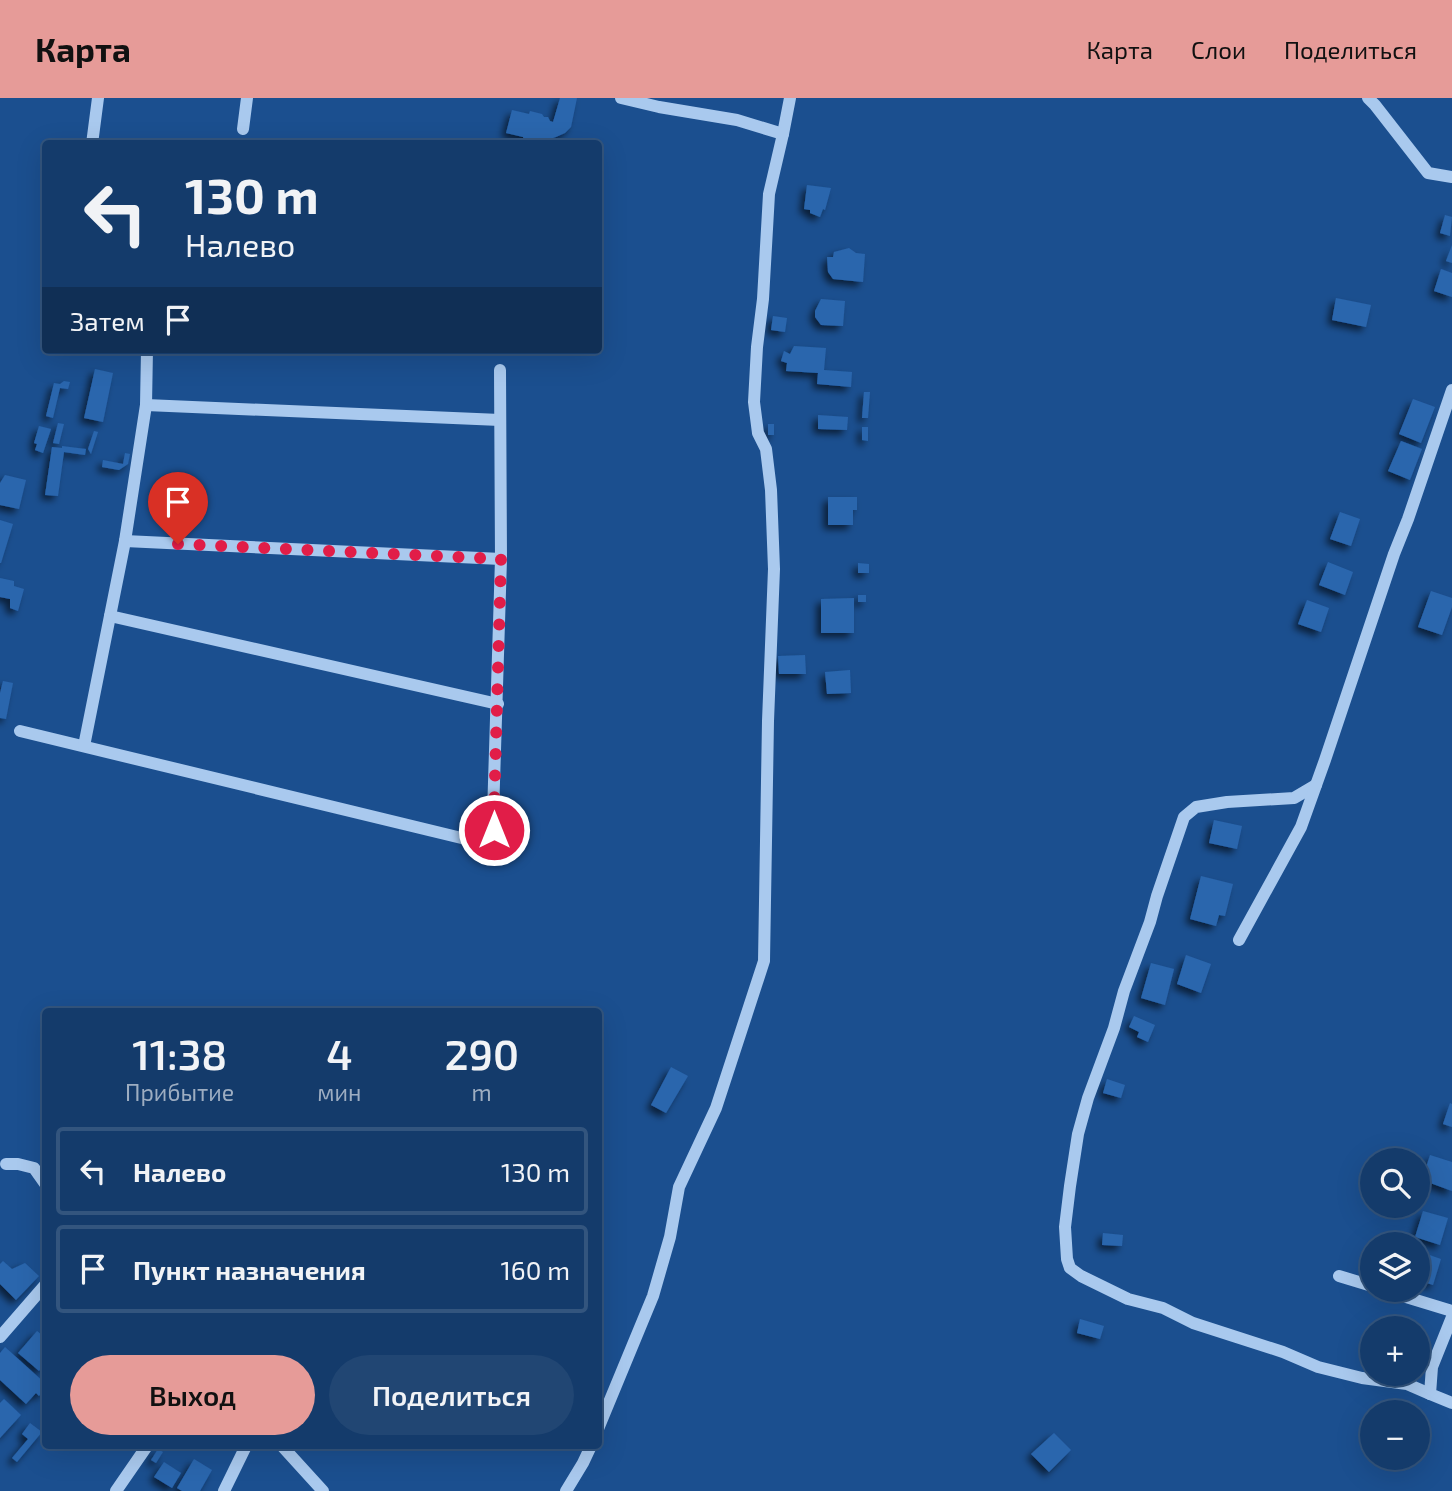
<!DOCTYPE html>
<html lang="ru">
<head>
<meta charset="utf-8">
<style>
	:root { --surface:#143b6b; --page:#214673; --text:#f1f3f6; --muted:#9dadc1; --line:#33557e; --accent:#e69b98 }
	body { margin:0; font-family:"Exo 2",sans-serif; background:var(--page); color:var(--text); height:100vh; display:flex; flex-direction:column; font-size:26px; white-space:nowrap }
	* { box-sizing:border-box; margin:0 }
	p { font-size:23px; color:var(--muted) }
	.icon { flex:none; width:38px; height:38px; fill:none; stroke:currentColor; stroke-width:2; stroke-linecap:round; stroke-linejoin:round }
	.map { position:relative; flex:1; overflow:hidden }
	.side { position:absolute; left:42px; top:910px; width:560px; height:441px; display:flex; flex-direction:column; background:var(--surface); border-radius:7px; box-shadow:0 7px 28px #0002,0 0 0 2px var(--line) }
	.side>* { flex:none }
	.top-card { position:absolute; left:42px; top:42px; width:560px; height:214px; border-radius:7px; box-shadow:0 7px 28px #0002,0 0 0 2px var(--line); background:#143b6b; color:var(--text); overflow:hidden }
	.controls { position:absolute; left:1360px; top:1050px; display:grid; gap:14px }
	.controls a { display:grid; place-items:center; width:70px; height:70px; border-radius:50%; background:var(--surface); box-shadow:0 7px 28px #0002,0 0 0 2px var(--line); font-size:35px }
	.pin { position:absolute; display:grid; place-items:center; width:60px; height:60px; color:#fff; margin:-72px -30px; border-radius:50% 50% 50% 0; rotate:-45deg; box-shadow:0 0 7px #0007 }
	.pin .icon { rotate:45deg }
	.me { position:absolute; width:77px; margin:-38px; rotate:0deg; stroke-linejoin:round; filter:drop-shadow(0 0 5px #0008) }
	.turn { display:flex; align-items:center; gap:24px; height:147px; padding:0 28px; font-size:32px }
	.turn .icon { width:91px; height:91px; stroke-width:2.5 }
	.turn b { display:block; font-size:49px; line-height:60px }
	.then { display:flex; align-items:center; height:66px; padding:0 28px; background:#0003; gap:14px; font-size:26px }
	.eta { display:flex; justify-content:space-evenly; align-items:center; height:119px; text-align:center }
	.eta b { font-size:42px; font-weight:600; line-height:49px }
	.primary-button { display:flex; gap:14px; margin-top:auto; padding:14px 28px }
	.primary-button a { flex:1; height:80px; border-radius:42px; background:var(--accent); color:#111; font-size:28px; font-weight:600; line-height:80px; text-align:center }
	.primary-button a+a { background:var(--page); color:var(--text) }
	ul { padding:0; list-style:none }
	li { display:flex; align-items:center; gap:21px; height:88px; margin:0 14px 10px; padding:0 14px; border:4px solid var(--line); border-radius:7px }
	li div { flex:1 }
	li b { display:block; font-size:26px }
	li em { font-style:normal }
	header { display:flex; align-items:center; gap:42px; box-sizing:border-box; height:98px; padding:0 35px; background:var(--accent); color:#111 }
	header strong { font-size:33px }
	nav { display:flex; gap:38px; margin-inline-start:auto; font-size:24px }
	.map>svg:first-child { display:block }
	.building { fill:#2a66ad; filter:url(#shadow) }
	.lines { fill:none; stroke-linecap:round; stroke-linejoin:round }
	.minor { stroke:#a9c9ee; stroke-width:12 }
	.route { stroke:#e11d48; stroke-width:12; stroke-dasharray:0 21.6 }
</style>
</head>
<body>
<header>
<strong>Карта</strong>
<nav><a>Карта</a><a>Слои</a><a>Поделиться</a></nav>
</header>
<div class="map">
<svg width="1452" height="1393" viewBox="0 0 1452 1393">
	<defs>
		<filter id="shadow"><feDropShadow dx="-4.5" dy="4.5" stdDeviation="3.5" flood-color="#0009"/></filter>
	</defs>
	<rect width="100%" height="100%" fill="#1b4f8f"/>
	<g class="building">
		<polygon points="560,0 577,0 571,29 565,35 556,39 550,41 546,40 545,46 524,42 523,39 506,35 512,12 529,16 530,13 542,16 544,19 548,19 550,23 553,24"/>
		<polygon points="807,87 831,90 825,112 823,111 820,119 810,115 810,112 804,111"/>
		<polygon points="1445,117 1452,119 1450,138 1440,135"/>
		<polygon points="1452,147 1452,165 1446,163"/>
		<polygon points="849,150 856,155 865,156 863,184 833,181 828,174 827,159 833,159 834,154"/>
		<polygon points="1441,171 1452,175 1452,199 1434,193"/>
		<polygon points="1336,200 1371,207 1366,229 1332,222"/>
		<polygon points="821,201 845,203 843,228 821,227 815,219 815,213"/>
		<polygon points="773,218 787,220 785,234 771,232"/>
		<polygon points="794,248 826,250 824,272 852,274 851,289 817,286 818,275 786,273 787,265 781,263 784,253 790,256"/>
		<polygon points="95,271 113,275 103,324 84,320"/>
		<polygon points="64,283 70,284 68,291 60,290 53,320 46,318 54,285 60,286"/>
		<polygon points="864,294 870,294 868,320 862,320"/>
		<polygon points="1413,301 1435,309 1421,345 1399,336"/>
		<polygon points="818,317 848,319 847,332 818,331"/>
		<polygon points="58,325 64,326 59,346 53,345"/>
		<rect x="768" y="326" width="6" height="11"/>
		<polygon points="39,328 51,331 43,355 35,352 37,346 34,345"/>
		<polygon points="862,329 868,329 868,343 862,342"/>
		<polygon points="94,333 98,334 91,356 88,351"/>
		<polygon points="1401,343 1422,351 1410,382 1388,373"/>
		<polygon points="62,348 86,351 85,357 64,354 58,398 45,397 52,349 62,350"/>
		<polygon points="125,355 130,356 128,366 119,372 102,369 103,362 123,366"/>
		<polygon points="5,377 26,382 19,411 0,407 0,385"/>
		<polygon points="828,399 857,399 857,412 853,412 853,427 828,427"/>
		<polygon points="1340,414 1360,421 1351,448 1330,441"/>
		<polygon points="0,422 13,426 1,465 0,465"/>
		<polygon points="1328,464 1353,474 1345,497 1319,487"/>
		<polygon points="858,465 869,466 869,475 858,475"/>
		<polygon points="0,480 14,483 14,488 24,491 18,513 10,510 10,501 0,499"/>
		<polygon points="1431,493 1452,500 1452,509 1442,537 1418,529"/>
		<rect x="858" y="497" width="8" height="7"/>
		<polygon points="854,500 854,535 821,535 821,501"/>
		<polygon points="1307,502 1329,510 1321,534 1298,526"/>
		<polygon points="805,557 806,576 779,576 778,558"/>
		<polygon points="850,572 851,595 827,596 825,574"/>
		<polygon points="3,583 13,585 6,621 0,620 0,595"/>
		<polygon points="1214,722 1242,728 1237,751 1209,745"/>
		<polygon points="1201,778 1233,786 1225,818 1219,817 1216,828 1190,821"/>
		<polygon points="1186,857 1211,866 1201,895 1177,886"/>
		<polygon points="1151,865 1174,871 1165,907 1141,900"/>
		<polygon points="1134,918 1155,927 1148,944 1137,939 1139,934 1129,929"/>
		<polygon points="671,969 688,978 666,1015 651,1007"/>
		<polygon points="1107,981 1125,987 1121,1000 1103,995"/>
		<polygon points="1450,1005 1452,1006 1452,1029 1443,1026"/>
		<polygon points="1430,1057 1452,1064 1452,1093 1422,1082"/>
		<polygon points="1423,1113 1448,1120 1440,1147 1415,1139"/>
		<polygon points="1103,1135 1123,1137 1122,1148 1102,1147"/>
		<polygon points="1418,1153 1441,1161 1433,1187 1418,1182"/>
		<polygon points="3,1163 12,1171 25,1165 39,1178 16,1202 0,1186 0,1166"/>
		<polygon points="1080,1221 1104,1228 1100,1241 1077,1235"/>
		<polygon points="37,1233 46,1240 46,1265 39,1273 18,1255"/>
		<polygon points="5,1249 46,1286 46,1290 39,1298 36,1295 26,1306 0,1282 0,1255"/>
		<polygon points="4,1301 21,1317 0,1340 0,1305"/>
		<polygon points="30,1325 42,1334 17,1364 12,1360 28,1341 22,1336"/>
		<polygon points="1054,1335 1071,1352 1049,1374 1031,1356"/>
		<polygon points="158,1351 163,1354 156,1365 151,1362"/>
		<polygon points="194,1361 212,1372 200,1393 182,1393 177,1390"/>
		<polygon points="164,1364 181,1375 172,1390 154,1379"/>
	</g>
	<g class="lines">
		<g class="minor">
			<polyline points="1368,0 1375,7 1428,75 1452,79"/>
			<polyline points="243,31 247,0"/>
			<polyline points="783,36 790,0"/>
			<polyline points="92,46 98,0"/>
			<polyline points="146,307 500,322"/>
			<polyline points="125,443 501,461"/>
			<polyline points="110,518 498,606"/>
			<polyline points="20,633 478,744 491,740 494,732 493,716 501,461 500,272"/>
			<polyline points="84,648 125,443 146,307 147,252"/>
			<polyline points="1316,687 1294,700 1227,704 1196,709 1184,719 1157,798 1150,824 1124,893 1114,930 1088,1000 1078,1036 1070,1088 1065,1129 1067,1161 1070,1170 1081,1178 1128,1201 1163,1210 1193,1225 1283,1254 1318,1269 1362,1280 1407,1286 1430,1296"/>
			<polyline points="1239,842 1301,729 1325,662 1394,456 1408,421 1452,292"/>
			<polyline points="6,1066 18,1066 34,1070 46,1087"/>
			<polyline points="1339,1178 1372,1188"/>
			<polyline points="1383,1192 1452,1213"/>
			<polyline points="1452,1219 1432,1269 1430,1296 1452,1305"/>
			<polyline points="0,1239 46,1186"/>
			<polyline points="598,1331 653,1198 670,1139 679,1089 716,1010 764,863 768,623 774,471 771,392 766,351 758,335 754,304 757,249 763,201 769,96 783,36 737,22 659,9 621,0"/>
			<polyline points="282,1348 323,1393"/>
			<polyline points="116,1393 147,1348"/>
			<polyline points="224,1393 246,1348"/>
			<polyline points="566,1393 583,1365 591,1348"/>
		</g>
	</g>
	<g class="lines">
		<polyline class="route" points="178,446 501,461 494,716 494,732"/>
	</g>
</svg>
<div class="controls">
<a><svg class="icon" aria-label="search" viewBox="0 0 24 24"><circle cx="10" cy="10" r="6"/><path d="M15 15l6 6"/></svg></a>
<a><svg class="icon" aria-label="layers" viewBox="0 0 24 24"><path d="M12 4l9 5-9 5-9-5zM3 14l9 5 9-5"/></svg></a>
<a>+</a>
<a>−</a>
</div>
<div class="pin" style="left:178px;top:446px;background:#d93025"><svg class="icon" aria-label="arrive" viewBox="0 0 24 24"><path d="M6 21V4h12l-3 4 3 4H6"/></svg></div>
<svg class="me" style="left:494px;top:732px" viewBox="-20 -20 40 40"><circle r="17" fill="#e11d48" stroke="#fff" stroke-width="3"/><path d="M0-11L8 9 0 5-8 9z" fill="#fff"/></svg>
<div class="top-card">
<div class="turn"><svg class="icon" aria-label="left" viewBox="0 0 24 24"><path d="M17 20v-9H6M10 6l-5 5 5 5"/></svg><div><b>130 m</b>Налево</div></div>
<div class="then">Затем<svg class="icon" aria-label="arrive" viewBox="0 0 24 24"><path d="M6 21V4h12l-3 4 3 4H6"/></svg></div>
</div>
<section class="side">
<div class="eta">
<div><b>11:38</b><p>Прибытие</p></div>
<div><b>4</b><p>мин</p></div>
<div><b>290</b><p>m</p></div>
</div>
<ul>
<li><svg class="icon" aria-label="left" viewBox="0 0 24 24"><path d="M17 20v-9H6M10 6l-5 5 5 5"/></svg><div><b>Налево</b></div><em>130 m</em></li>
<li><svg class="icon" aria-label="arrive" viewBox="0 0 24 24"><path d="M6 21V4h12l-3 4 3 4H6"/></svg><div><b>Пункт назначения</b></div><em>160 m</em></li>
</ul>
<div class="primary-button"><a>Выход</a><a>Поделиться</a></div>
</section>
</div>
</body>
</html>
